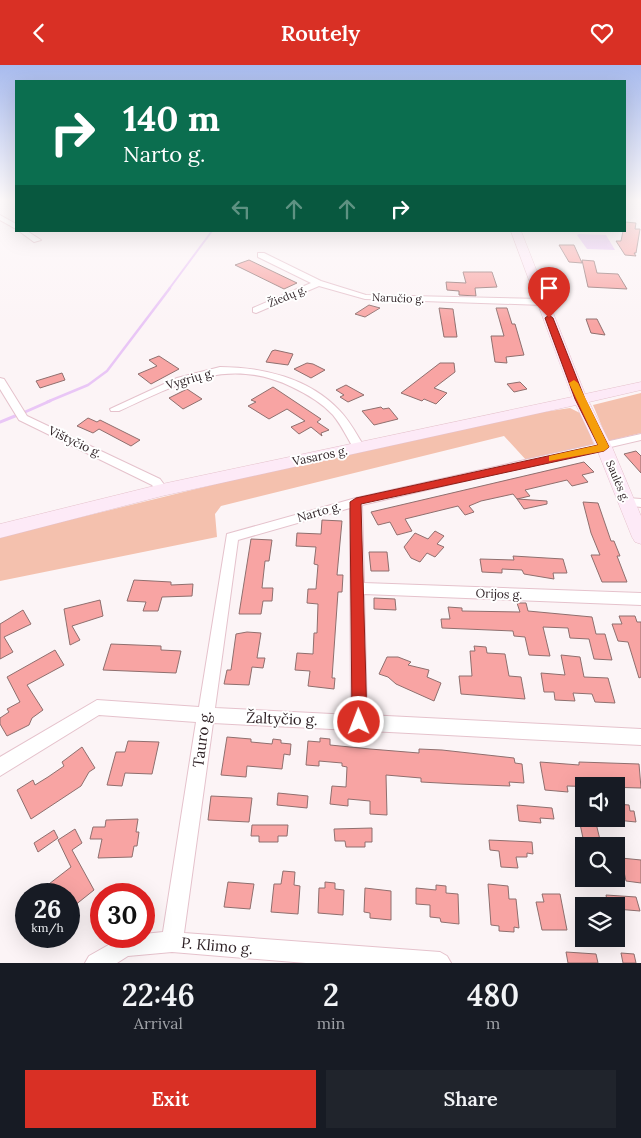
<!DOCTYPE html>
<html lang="en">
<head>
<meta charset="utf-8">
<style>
	:root { --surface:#171b24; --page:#20242c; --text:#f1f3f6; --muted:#9ea1a6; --accent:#d93025 }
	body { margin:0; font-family:Lora,serif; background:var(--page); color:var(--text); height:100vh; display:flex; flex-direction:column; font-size:19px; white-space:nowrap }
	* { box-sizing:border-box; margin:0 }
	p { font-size:16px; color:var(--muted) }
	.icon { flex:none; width:28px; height:28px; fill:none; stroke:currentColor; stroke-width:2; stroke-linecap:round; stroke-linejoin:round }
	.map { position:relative; height:898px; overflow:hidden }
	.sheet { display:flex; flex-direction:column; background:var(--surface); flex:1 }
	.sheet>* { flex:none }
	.top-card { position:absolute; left:15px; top:15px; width:611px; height:152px; border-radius:0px; box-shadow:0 5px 20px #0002; background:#0b6e4f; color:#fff; overflow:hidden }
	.controls { position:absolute; left:575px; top:712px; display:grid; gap:10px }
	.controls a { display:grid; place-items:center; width:50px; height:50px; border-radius:0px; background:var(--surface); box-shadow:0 5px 20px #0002; font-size:25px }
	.speed { position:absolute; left:15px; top:818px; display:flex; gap:10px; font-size:25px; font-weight:700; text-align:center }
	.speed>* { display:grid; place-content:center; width:65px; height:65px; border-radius:50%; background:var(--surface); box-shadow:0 5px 20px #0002; line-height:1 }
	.speed small { font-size:12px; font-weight:400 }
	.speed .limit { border:8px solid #d22; background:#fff; color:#111 }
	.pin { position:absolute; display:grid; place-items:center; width:42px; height:42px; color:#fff; margin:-51px -21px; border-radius:50% 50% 50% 0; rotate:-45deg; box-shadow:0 0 5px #0007 }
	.pin .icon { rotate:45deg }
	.me { position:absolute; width:55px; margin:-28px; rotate:359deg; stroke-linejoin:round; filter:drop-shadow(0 0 4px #0008) }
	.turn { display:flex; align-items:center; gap:18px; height:105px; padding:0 25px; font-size:22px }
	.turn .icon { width:65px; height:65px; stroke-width:2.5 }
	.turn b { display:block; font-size:35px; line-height:42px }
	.lanes { display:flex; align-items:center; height:48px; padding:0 25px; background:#0003; justify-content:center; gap:25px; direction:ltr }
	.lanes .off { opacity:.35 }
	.eta { display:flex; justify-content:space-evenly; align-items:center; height:85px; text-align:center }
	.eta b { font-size:30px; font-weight:600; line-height:35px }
	.action { display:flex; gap:10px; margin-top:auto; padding:10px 25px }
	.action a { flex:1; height:58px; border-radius:0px; background:var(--accent); color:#fff; font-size:20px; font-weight:600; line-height:58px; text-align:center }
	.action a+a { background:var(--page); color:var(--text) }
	header { display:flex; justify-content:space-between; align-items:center; height:65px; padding:0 25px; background:var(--accent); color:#fff; font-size:22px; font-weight:600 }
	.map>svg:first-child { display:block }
	.green { fill:#f4c1ae }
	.water { fill:#e9c6f6 }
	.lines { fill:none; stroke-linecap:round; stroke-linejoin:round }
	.stream-far2 { stroke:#e9c6f6; stroke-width:2 }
	.stream-far1 { stroke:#e9c6f6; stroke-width:2.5 }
	.stream { stroke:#e9c6f6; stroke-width:3 }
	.building { fill:#f8a4a3; stroke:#8f6f6e }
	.street-casing { stroke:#e5c2cc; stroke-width:2 }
	.secondary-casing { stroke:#e5c2cc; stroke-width:1 }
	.street { fill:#fff; fill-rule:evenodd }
	.secondary { fill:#fdeaf7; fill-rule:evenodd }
	.route { fill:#d93025; stroke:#8d1f18 }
	.slow { fill:#f59e0b }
	.labels { text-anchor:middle; stroke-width:4; stroke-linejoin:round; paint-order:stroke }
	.far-street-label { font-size:11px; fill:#2c1f23; stroke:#fff }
	.street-label { font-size:12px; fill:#2c1f23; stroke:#fff }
	.near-street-label { font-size:15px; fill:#2c1f23; stroke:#fff }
</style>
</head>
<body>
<header><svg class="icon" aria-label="back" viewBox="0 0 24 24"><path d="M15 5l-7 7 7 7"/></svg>Routely<svg class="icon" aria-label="heart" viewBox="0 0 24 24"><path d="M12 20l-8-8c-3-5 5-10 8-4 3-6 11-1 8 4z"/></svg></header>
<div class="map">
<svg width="641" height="898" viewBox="0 0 641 898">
	<rect width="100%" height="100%" fill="#fcf4f6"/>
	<g class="green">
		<polygon points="641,328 641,368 608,376 593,340"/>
		<polygon points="570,343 582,349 594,380 527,396 504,371 221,441 215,449 217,472 0,516 0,472 245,412 537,348"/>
	</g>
	<polygon class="water" points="579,169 606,170 615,185 587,184 577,170"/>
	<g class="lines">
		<polyline class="stream-far2" points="169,224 212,166"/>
		<polyline class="stream-far1" points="47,337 88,320 107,306 170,223"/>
		<g class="stream">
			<polyline points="25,347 50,336"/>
			<polyline points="0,357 15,351"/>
		</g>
	</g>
	<g class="building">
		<polygon points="625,157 636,158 635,164 640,164 636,188 634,188 636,191 625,190 616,176 621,176 623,166 625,166"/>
		<polygon points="559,180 574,180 582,198 569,197"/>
		<polygon points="249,195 297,218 284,224 235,200"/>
		<polygon points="582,195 594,196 597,208 618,209 627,224 588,222"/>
		<polygon points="463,207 492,207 497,222 475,223 476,231 459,230 459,226 447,225 446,217 466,218"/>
		<polygon points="369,240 380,243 365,252 355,249"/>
		<polygon points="439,243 453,244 457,272 444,272"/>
		<polygon points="496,243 507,243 512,259 515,259 524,290 506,292 507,298 495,297 491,271 504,271"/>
		<polygon points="586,254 597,254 605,270 591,268"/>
		<polygon points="275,285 293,289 288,300 266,297 272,286"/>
		<polygon points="159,291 179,304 151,319 138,309 157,301 149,295"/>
		<polygon points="307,298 313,299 325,305 311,313 294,304"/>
		<polygon points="440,298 454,298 455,307 434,323 447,328 436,339 424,334 422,336 401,328"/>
		<polygon points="62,308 65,315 40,323 36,316"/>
		<polygon points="520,317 527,324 514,327 507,319"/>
		<polygon points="346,320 364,330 348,337 340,332 344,330 336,325"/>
		<polygon points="273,322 321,354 317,357 329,365 321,368 322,371 311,362 299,369 291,362 305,356 287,344 269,354 248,341 256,337 251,335"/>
		<polygon points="187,324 202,334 183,344 169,333"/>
		<polygon points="381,342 383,344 389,343 398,354 374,360 362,346"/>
		<polygon points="88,353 97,357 100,355 140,375 131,381 99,364 93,368 77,361"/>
		<polygon points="636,386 641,391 641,408 624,389"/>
		<polygon points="584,397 594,407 582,410 588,417 572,421 567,415 525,425 530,431 517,434 513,429 481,436 469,441 474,447 465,450 458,441 405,454 412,466 397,470 390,457 378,460 371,447"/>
		<polygon points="517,434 547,436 547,439 524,444"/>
		<polygon points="583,437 598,438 611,476 614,476 620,491 617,491 627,517 602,517 591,490 600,490 591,468"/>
		<polygon points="322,455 342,456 337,510 343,510 342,527 338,527 332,613 335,613 334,624 308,621 310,606 295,605 297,588 313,589 314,568 317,568 318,539 307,538 308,524 316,524 318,500 314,499 316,482 296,481 297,468 321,469"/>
		<polygon points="435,466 444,471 437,479 444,482 435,492 427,488 420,497 411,493 404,482 415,468 428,474"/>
		<polygon points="251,474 272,475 269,496 265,496 262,523 273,523 272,536 263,536 261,549 239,549"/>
		<polygon points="369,487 387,487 389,506 371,506"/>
		<polygon points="513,491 563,494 567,508 553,508 554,514 524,509 522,505 502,504 502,508 482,507 480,494 514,495"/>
		<polygon points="134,515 171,517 171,520 193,519 192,531 162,532 158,546 143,546 146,537 127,536"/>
		<polygon points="374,533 395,534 396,545 374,544"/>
		<polygon points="100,535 103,551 72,561 80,575 70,580 64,544"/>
		<polygon points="517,538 526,538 528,546 592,552 596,569 605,569 612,595 594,594 589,574 570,573 568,563 543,562 550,591 529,590 525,572 514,571 513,566 442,563 441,554 450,554 448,542 462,543 462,546 520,547"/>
		<polygon points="23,545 31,559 4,572 13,587 0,594 0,559"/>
		<polygon points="619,551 635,551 637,557 641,557 641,612 639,613 628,577 618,576 612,559 622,559"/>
		<polygon points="247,567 261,568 257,593 265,593 263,603 252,602 249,620 224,619 227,605 231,605 236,569"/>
		<polygon points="111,579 161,581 161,585 181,586 176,608 103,605"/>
		<polygon points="474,581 486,582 487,588 505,589 509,611 521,612 525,634 461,629 459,611 472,611 470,586 475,586"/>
		<polygon points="55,585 64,600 27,620 43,645 32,653 29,660 7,671 0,659 0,653 9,647 7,644 20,637 7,612"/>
		<polygon points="561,590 580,592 584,612 608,613 615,638 595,637 592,629 573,628 575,636 555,635 554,627 544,627 541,608 565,610"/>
		<polygon points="387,592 398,592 411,597 408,600 429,605 427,612 441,618 434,636 396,619 388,612 379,609"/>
		<polygon points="227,672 251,674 251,677 272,679 273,674 281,675 281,678 291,679 290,690 284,689 282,704 247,701 246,712 221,710"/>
		<polygon points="320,673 330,674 330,680 370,684 419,688 419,684 442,685 514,693 515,698 522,699 524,718 509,717 510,721 458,719 421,717 421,713 386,710 387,750 370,749 370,736 348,734 348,741 330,739 332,721 346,722 347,702 342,701 342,698 319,696 319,701 306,700 308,676 320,677"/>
		<polygon points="128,676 159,677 152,709 125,708 122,721 107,720 116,687 125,687"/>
		<polygon points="82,682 95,703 89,707 81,721 31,754 17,725 33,715 35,720 48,712 64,701 62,697"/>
		<polygon points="540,697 579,700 579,697 639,699 641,723 567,721 568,727 545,725"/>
		<polygon points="278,728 308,731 307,743 277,740"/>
		<polygon points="211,731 252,733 249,757 208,755"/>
		<polygon points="616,739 629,740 630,746 634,746 636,757 616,755"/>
		<polygon points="517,740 552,743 554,754 540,753 541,758 519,756"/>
		<polygon points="138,754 136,767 139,767 137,781 134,781 132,792 98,793 102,774 90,774 93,762 105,762 106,755"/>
		<polygon points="579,754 595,754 601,779 584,778"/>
		<polygon points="252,760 288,760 287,771 278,771 278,777 259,777 259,771 251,771"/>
		<polygon points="372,763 372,777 365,777 365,782 346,782 345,776 335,776 334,764"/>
		<polygon points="75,764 82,778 72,785 94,825 69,845 69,829 36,829 71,802 58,775"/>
		<polygon points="54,765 58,773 38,787 34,778"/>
		<polygon points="489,775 532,777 533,789 527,788 527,792 516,792 518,803 501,802 499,786 490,785"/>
		<polygon points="621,793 641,795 641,818 626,816"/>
		<polygon points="283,806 295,807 294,820 300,821 298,849 271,847 274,819 281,819"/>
		<polygon points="228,817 254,819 250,844 224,842"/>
		<polygon points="325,817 335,818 335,824 344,825 343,850 318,848 319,823 325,823"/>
		<polygon points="488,819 508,821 509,834 516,834 519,863 514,862 514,867 499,866 499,861 491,860"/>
		<polygon points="436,820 446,821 446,828 458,829 459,859 441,857 440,853 430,852 430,840 416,839 416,823 436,825"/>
		<polygon points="365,823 391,826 391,855 370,853 370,848 364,847"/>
		<polygon points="542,829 560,829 567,865 542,865 536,837 544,837"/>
		<polygon points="606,830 636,832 640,846 616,844 616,841 608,841"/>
		<polygon points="566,887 596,889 598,898 568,898"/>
		<polygon points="621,888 634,889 636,898 623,898"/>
	</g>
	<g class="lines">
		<g class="street-casing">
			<g id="street">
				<polygon points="0,150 16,159 16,164 0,155"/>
				<polygon points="19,166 27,166 41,175 34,177"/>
				<polygon points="258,188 264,188 321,216 366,230 543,234 547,237 543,240 365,234 319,221 256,248 253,247 253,243 311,218 258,192"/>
				<path d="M220 302C262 302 309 313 339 345 350 356 357 370 365 383L363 386H355C348 374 342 361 333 350 322 338 307 329 292 322 229 291 177 319 119 346H111L110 344 177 313Z"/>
				<polygon points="0,313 4,314 27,351 160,414 168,425 166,428 158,428 152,420 19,355 0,324"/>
				<path d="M641 369V375L362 440 364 518 641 528V540L364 529 367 650 641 664V680L213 658 184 868 440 887 447 891 451 898H306L172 887 128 891 117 898H85L89 891 119 874 124 871H144V869L163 867 196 657 99 650 0 711V692L97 635 199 642 227 469 356 433ZM350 443 351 650 215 643 238 475Z"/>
				<polygon points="628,433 641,434 641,442 624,440 622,437"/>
			</g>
		</g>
		<g class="secondary-casing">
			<polygon id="secondary" points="511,166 521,166 585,329 641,317 641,325 589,337 612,382 641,451 641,479 635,477 632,472 596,382 576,340 162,431 0,473 0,459 162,419 572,332"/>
		</g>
		<use href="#street" class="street"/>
		<use href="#secondary" class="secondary"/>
	</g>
	<linearGradient id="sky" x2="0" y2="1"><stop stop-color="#a8bbee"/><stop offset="0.52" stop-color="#fefafb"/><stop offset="1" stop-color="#fefafb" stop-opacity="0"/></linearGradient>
	<rect width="641" height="260" fill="url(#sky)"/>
	<polygon class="route" points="549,250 553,253 585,334 609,382 604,386 361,439 367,657 365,662 359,664 354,662 352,657 350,437 356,433 598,380 575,334 545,253"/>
	<polygon class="slow" points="574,315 578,318 609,382 604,386 549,396 549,391 598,380 569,318"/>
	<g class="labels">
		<g class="far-street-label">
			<text transform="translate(287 231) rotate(-23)" y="4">Žiedų g.</text>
			<text transform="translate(398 233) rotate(2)" y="4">Naručio g.</text>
			<text transform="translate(618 416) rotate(67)" y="4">Saulės g.</text>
		</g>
		<g class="street-label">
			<text transform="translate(190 314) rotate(-16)" y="4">Vygrių g.</text>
			<text transform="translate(75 377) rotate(25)" y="4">Vištyčio g.</text>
			<text transform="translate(320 391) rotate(-12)" y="4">Vasaros g.</text>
			<text transform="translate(319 447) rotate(-16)" y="4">Narto g.</text>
			<text transform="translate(499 529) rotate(2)" y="4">Orijos g.</text>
		</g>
		<g class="near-street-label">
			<text transform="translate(282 654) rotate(2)" y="5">Žaltyčio g.</text>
			<text transform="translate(202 674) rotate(-82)" y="5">Tauro g.</text>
			<text transform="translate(217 881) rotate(5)" y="5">P. Klimo g.</text>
		</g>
	</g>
</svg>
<div class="controls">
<a><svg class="icon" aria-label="sound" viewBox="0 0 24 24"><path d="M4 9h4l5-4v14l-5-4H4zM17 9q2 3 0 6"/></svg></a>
<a><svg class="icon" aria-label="search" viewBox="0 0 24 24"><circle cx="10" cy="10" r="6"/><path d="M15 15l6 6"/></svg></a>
<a><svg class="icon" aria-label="layers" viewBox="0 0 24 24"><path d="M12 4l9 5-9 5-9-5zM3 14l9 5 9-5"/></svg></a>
</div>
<div class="speed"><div>26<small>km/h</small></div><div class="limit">30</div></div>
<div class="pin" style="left:549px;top:253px;background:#d93025"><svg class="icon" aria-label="arrive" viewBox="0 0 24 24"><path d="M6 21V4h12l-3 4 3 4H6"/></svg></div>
<svg class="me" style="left:359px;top:657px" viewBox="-20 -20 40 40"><circle r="17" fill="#d93025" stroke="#fff" stroke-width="3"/><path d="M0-11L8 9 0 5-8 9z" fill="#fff"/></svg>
<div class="top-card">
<div class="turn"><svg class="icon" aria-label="right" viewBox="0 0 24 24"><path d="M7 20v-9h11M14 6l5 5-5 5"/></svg><div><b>140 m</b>Narto g.</div></div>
<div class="lanes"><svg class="icon off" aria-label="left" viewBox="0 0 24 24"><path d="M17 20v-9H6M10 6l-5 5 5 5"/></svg><svg class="icon off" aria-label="ahead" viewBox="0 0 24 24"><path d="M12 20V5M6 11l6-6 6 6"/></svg><svg class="icon off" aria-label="ahead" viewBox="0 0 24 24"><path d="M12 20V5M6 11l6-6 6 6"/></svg><svg class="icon" aria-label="right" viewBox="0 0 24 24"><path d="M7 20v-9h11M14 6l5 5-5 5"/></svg></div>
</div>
</div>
<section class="sheet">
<div class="eta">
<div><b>22:46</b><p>Arrival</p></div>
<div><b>2</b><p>min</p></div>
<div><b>480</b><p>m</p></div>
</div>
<div class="action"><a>Exit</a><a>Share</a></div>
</section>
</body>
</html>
